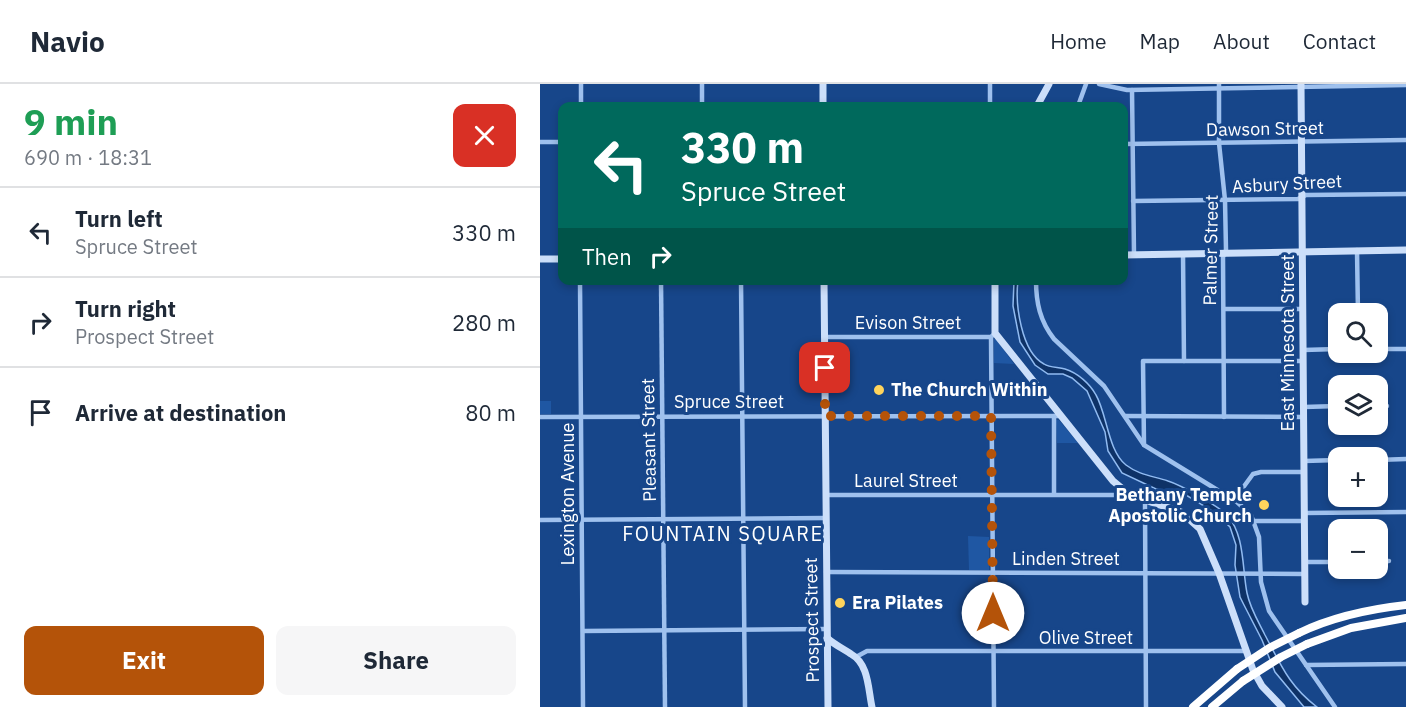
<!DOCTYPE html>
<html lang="en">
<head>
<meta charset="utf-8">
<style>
	:root { --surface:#fff; --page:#f6f6f7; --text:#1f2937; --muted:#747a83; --line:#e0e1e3; --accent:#b45309 }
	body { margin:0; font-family:"IBM Plex Sans",sans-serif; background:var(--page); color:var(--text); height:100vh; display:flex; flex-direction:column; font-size:22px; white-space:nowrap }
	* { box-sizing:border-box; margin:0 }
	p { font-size:20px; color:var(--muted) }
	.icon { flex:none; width:33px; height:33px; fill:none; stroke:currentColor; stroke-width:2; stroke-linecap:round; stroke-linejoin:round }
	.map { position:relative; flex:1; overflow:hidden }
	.drawer { display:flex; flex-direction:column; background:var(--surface); width:540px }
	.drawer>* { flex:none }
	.hud { position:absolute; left:18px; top:18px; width:570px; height:183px; border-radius:12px; box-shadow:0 3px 9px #0003; background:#00695c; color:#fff; overflow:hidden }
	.fabs { position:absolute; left:788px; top:219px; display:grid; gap:12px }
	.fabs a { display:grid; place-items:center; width:60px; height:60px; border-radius:12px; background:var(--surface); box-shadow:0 3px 9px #0003; font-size:30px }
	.pin { position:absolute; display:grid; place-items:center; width:51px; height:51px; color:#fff; margin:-26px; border-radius:12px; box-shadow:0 3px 9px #0006 }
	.me { position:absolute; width:66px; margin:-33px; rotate:0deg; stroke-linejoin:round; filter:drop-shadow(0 0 4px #0008) }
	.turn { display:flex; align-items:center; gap:21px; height:126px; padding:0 24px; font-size:27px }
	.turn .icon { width:78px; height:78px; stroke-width:2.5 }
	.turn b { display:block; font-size:42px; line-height:51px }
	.then { display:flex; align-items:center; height:57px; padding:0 24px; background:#0003; gap:12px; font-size:22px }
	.round { display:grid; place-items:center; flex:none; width:63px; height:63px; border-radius:12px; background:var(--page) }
	.head { display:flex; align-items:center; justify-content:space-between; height:102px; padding:0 24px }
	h1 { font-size:36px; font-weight:800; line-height:45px; color:#1e9e55 }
	.action { display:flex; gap:12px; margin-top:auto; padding:12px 24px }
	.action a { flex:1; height:69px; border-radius:12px; background:var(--accent); color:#fff; font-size:24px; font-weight:800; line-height:69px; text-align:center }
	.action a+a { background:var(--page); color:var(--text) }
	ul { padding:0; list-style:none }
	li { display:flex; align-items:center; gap:18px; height:90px; padding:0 24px; border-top:2px solid var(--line) }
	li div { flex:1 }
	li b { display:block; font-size:22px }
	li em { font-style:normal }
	header { display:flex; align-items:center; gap:36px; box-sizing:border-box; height:84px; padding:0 30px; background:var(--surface); border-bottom:2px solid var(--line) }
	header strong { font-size:28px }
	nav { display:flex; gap:33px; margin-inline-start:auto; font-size:21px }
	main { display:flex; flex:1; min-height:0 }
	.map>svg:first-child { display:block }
	.green { fill:#1f57a3 }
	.water { fill:#0e3267; stroke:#91bbf1; stroke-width:1.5 }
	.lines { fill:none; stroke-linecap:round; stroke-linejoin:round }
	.street { stroke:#9fc1ee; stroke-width:4.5 }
	.secondary { stroke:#ccdffa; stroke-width:7 }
	.highway { stroke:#fff; stroke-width:8 }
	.highway-bridge { stroke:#fff; stroke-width:8 }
	.route { stroke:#b45309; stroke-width:10; stroke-dasharray:0 18 }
	.poi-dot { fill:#ffd45c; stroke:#17468a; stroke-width:2 }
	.labels { text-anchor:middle; stroke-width:6; stroke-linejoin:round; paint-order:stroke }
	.street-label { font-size:18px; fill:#fff; stroke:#17468a }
	.poi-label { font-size:18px; font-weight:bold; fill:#fff; stroke:#17468a; text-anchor:start }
	.neighbourhood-label { font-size:20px; letter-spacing:1.5px; fill:#fff; stroke:#17468a }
</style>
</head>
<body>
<header>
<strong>Navio</strong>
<nav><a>Home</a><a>Map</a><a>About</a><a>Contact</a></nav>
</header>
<main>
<section class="drawer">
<div class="head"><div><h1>9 min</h1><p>690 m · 18:31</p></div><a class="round" style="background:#d93025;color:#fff"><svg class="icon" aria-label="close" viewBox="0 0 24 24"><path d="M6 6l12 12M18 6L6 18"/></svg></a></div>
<ul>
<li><svg class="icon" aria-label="left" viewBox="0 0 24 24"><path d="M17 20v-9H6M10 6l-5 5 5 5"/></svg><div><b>Turn left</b><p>Spruce Street</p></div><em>330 m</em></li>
<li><svg class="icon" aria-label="right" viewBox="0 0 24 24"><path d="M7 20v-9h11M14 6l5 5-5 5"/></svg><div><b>Turn right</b><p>Prospect Street</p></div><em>280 m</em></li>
<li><svg class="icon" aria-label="arrive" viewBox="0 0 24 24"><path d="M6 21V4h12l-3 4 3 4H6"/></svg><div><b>Arrive at destination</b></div><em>80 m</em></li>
</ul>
<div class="action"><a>Exit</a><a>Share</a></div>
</section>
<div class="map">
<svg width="866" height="623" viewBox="0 0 866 623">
	<rect width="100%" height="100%" fill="#17468a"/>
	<g class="green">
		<polygon points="454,255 456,255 474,280 454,279"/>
		<rect x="0" y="317" width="11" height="13"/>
		<polygon points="516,336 519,336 538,359 517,359"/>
		<polygon points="608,420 636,430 637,433 609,434"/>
		<polygon points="428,452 449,453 449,486 429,486"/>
	</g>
	<path class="water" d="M474 197H478C475 219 481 268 504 280 510 284 518 283 525 285 538 289 550 300 556 311 567 330 568 367 586 381 599 391 613 392 628 397 641 401 678 422 687 431 705 451 702 484 707 509 710 524 718 537 725 551 741 581 749 602 777 623H764L735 588 722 556 704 521 700 513 695 481 696 461 690 443 674 428 646 411 616 405 582 389 568 367 565 348 547 307 532 294 523 290H508L495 281 480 258 473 222Z"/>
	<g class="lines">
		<g class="street">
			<polyline points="41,0 41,22"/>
			<polyline points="162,0 162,22"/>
			<polyline points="450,0 450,22"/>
			<polyline points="559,0 587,6 866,1"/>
			<polyline points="679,0 679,59 685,116 686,166 683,173 684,333"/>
			<polyline points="592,6 594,171"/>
			<polyline points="414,22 498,21"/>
			<polyline points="538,22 546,0"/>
			<polyline points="0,58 22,58"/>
			<polyline points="584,60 866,56"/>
			<polyline points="593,117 758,115 766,111 866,110"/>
			<polyline points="817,166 818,230"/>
			<polyline points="643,170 644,277"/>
			<polyline points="40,196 43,623"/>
			<polyline points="121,196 125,623"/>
			<polyline points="201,196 205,623"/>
			<path d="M496 196C496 219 500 237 514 255L564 302 604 361 697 418 711 431 719 453 721 498 729 527 795 623"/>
			<polyline points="684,225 763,225"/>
			<polyline points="284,253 451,253"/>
			<polyline points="837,265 866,265"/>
			<polyline points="763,266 798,265"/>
			<polyline points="837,322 847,322"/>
			<polyline points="764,323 798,322"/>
			<polyline points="514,332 514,410"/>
			<polyline points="585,332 764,333"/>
			<polyline points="0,333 522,332"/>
			<polyline points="604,361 603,277 763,277"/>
			<polyline points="837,376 866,375"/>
			<polyline points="764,377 798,376"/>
			<polyline points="286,411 589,411"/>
			<polyline points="605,416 606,623"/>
			<polyline points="694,416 713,390 721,388 764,388"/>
			<polyline points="765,429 866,428"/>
			<polyline points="605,435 650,435"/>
			<polyline points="0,436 286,434"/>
			<polyline points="714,437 765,437"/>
			<polyline points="765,478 798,478"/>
			<polyline points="837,478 849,477"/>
			<polyline points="286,488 765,490"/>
			<polyline points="43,547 287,545"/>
			<polyline points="316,573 327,567 706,567"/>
			<polyline points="766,581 866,580"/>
			<polyline points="454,623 451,253 455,249"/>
		</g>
		<g class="secondary">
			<polyline points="283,0 283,22"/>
			<polyline points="761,0 765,518"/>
			<polyline points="497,22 509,0"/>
			<polyline points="584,171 866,166"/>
			<polyline points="0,175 22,175"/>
			<polyline points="284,196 288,623"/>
			<polyline points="455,196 455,249 573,397 590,411 641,428 660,445 679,489 713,586 722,602 742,623"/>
			<path d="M287 554C295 561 302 564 311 570 329 580 328 605 332 623"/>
		</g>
		<g class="highway">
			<path d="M759 549C792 533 830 525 866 521"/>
			<polyline points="767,560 811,544 866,534"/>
			<polyline points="653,623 697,585"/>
			<polyline points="672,623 703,597"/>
		</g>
		<g class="highway-bridge">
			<polyline points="697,585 729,564 759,549"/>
			<polyline points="703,597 741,573 767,560"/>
		</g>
	</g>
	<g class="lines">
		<polyline class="route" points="285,284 285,332 451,332 453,529"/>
	</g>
	<g class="poi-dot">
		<circle cx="339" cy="306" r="6"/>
		<circle cx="724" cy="421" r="6"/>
		<circle cx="300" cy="519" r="6"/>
	</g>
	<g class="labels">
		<g class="street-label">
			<text transform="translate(725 45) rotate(-1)" y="6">Dawson Street</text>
			<text transform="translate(747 100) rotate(-3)" y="6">Asbury Street</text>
			<text transform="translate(671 166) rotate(-89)" y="6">Palmer Street</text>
			<text x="368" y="245">Evison Street</text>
			<text transform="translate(748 259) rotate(-90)" y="6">East Minnesota Street</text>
			<text x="189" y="324">Spruce Street</text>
			<text transform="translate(109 356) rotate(-91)" y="6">Pleasant Street</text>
			<text x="366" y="403">Laurel Street</text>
			<text transform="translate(28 410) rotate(-90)" y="6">Lexington Avenue</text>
			<text x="526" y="481">Linden Street</text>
			<text transform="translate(272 536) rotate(-91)" y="6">Prospect Street</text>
			<text x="546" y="560">Olive Street</text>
		</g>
		<g class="poi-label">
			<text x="351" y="312">The Church Within</text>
			<text x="712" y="417" text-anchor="end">Bethany Temple<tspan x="712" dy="21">Apostolic Church</tspan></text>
			<text x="312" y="525">Era Pilates</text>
		</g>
		<g class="neighbourhood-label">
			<text x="183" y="457">FOUNTAIN SQUARE</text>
		</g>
	</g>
</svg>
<div class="fabs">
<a><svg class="icon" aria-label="search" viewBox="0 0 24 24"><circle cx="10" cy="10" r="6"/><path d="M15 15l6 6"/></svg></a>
<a><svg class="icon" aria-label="layers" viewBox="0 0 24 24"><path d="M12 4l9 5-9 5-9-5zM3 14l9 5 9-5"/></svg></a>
<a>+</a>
<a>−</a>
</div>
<div class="pin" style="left:285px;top:284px;background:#d93025"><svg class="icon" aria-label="arrive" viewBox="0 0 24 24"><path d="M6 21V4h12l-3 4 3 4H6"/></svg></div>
<svg class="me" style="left:453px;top:529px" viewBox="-20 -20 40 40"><circle r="19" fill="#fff"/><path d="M0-13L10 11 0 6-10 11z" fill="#b45309"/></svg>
<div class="hud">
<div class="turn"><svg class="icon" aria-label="left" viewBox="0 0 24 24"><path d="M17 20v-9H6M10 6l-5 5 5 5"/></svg><div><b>330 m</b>Spruce Street</div></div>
<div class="then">Then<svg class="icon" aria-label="right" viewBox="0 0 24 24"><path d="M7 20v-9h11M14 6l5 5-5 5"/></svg></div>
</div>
</div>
</main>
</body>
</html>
